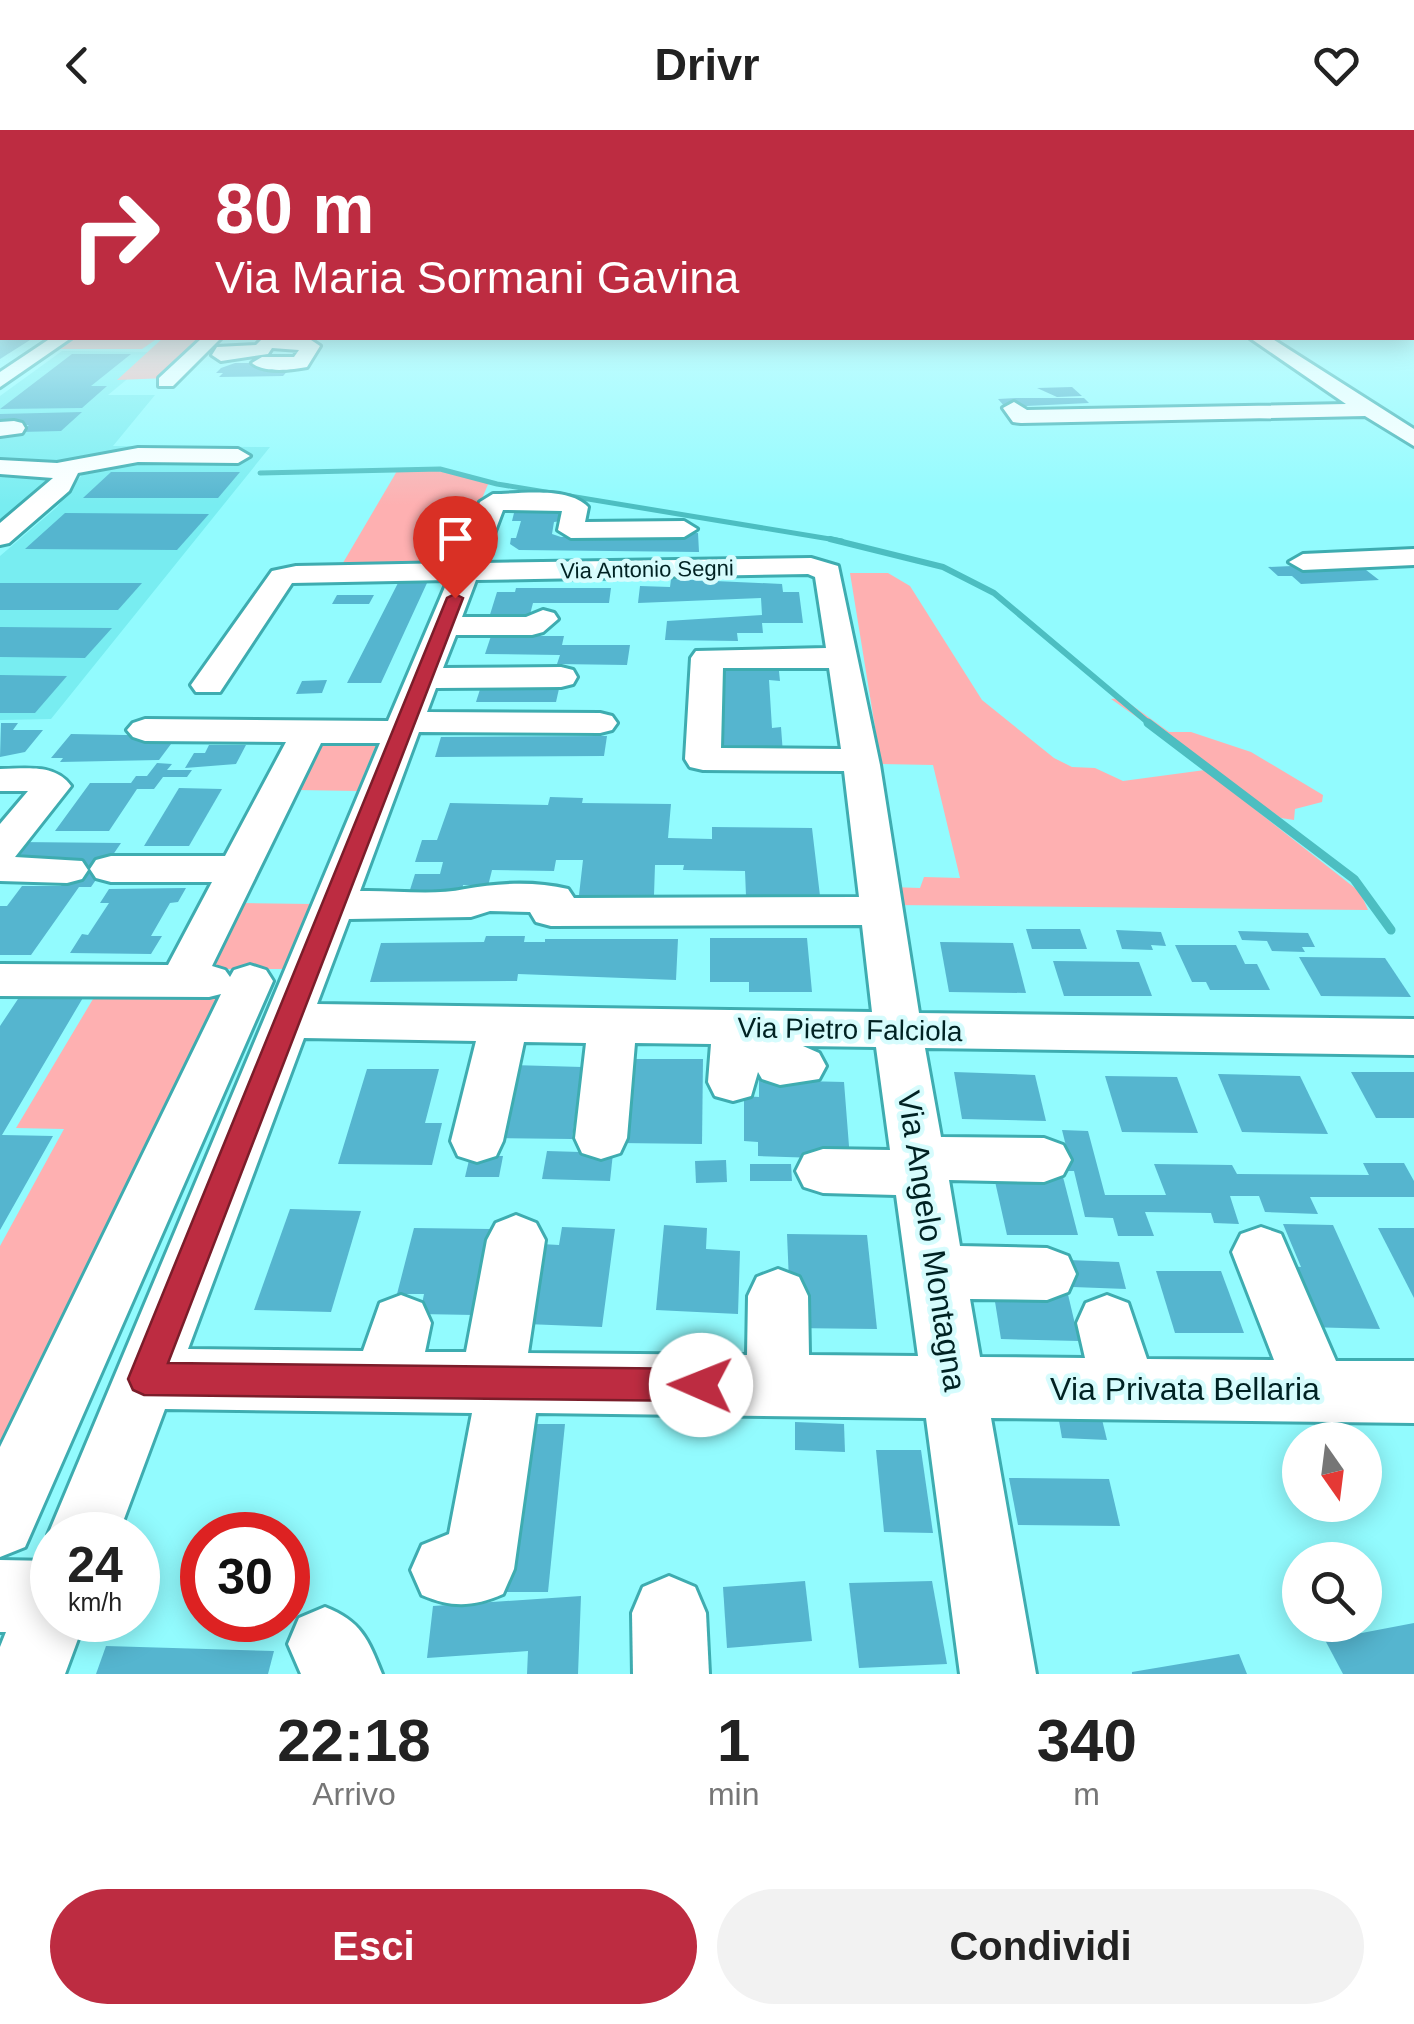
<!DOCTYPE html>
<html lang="it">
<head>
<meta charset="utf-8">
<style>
	:root { --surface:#fff; --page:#f2f2f2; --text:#222; --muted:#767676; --accent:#bd2c41 }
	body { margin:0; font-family:Helvetica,sans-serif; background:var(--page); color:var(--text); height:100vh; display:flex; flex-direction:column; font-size:38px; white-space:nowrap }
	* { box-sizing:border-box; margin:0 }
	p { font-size:32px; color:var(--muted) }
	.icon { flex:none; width:55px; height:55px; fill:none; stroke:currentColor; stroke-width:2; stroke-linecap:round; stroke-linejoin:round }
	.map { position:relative; height:1544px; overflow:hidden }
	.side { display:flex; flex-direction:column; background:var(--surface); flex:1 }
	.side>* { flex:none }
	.banner { position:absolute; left:0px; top:0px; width:1415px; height:210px; box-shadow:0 5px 25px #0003; background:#bd2c41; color:#fff; overflow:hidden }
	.needle { width:65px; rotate:166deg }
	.controls { position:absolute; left:1282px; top:1292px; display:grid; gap:20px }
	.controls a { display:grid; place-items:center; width:100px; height:100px; border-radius:50%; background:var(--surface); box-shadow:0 5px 25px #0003; font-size:50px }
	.speed { position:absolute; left:30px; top:1382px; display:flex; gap:20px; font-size:50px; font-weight:700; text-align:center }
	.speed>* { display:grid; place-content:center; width:130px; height:130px; border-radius:50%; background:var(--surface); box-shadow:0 5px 25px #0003; line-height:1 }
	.speed small { font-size:25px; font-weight:400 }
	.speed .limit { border:15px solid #d22; background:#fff; color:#111 }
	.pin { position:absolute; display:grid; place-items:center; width:85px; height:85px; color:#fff; margin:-102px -42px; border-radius:50% 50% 50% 0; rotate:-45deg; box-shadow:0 0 10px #0007 }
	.pin .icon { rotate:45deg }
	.me { position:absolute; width:110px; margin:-55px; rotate:271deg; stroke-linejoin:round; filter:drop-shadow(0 0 8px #0008) }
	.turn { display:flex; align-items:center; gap:35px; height:210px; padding:0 50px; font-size:45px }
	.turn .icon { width:130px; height:130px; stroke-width:2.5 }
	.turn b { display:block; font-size:70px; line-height:85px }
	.eta { display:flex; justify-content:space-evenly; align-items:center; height:170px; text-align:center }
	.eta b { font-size:60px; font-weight:700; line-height:70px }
	.primary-button { display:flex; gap:20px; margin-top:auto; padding:20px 50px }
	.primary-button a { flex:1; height:115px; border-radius:60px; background:var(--accent); color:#fff; font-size:40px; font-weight:700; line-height:115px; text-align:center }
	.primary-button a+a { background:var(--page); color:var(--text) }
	header { display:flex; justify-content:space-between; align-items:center; height:130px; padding:0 50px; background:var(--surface); font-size:45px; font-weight:700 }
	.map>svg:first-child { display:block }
	.built { fill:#78edf1 }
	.green { fill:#feb0b1 }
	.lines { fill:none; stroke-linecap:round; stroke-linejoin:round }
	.stream-far2 { stroke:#4cbec1; stroke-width:5 }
	.stream-far1 { stroke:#4cbec1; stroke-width:6 }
	.stream { stroke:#4cbec1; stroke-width:9 }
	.building { fill:#55b5cf }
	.minor-casing { stroke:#3eacb0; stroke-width:6 }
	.minor { fill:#fff; fill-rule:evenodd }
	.route { fill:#bd2c41; stroke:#7b1d2a; stroke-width:2.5 }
	.labels { text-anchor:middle; stroke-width:9; stroke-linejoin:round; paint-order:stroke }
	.far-street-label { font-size:22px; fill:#002223; stroke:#d6fcfd }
	.street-label { font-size:28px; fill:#002223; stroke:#d6fcfd }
	.near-street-label { font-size:32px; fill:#002223; stroke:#d6fcfd }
</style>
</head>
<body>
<header><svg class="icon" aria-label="back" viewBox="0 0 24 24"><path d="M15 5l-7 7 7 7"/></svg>Drivr<svg class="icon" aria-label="heart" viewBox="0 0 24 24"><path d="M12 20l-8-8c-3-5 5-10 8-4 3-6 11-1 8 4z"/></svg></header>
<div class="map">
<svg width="1414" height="1544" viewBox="0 0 1414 1544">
	<rect width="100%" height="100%" fill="#92fbfe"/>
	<g class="built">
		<polygon points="62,221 160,222 108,265 155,265 113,316 270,317 51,589 0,590 0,426 57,377 91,333 0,329 0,266"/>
		<polygon points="0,345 45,345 51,353 0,396"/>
	</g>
	<g class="green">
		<polygon points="76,208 158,208 142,219 59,219"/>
		<polygon points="163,208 208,208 167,248 117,250"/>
		<polygon points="419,337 489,352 455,432 449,436 340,438 397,341"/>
		<polygon points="850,443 888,443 910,456 982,570 1054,628 1072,637 1095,638 1123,651 1205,640 1360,762 1368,780 894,775 891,757 920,758 924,747 960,748 933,635 881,634"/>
		<polygon points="1122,568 1169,602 1191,602 1251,622 1323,665 1322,672 1295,679 1294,690 1281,688 1111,569"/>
		<polygon points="324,608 379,608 357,661 298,660"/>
		<polygon points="243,773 311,774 283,839 198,839"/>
		<polygon points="99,859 223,860 0,1333 0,1116 64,999 16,998"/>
	</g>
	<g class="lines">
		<polyline class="stream-far2" points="260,343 440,339 497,354 842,411"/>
		<polyline class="stream-far1" points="830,409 943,437 994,463 1151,595"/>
		<polyline class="stream" points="1148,593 1354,749 1391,800"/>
	</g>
	<g class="building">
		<polygon points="0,210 30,210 0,229"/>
		<polygon points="72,224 131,224 91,256 107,256 82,278 0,279"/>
		<polygon points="235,233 256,233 252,236 292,236 283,246 219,247 223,243 216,243 221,238"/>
		<polygon points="1072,257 1082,266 1057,267 1037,258"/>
		<polygon points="1016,268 1084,268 1089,273 1005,277 998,269"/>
		<polygon points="82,282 61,301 20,302 29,295 0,295 0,284"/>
		<polygon points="111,342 240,342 218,368 83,368"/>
		<polygon points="516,375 566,375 562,391 554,392 552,404 561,407 698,403 699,422 519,420 510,414 511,408 516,408 521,391 512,391"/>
		<polygon points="65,383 209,384 177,420 25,419"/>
		<polygon points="1357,433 1379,450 1301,454 1292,446 1278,446 1268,437"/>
		<polygon points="376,447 401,447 398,453 427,453 381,553 347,553 398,453 373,453"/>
		<polygon points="671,449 782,454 783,462 799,462 803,493 762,493 763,503 737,503 738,511 665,510 667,491 762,485 761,468 638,473 640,456 670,457"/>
		<polygon points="0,453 142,453 118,480 0,480"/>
		<polygon points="516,458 611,458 609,473 533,473 528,492 488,491 497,462 515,462"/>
		<polygon points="337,465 374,465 369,474 332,474"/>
		<polygon points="0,497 112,498 85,528 0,527"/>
		<polygon points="491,506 564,506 562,515 630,515 627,535 557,534 560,525 485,524"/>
		<polygon points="717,532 778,532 780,551 769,550 772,598 781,597 783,624 715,624"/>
		<polygon points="0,545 67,546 35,583 0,583"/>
		<polygon points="327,550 322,563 296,564 302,551"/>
		<polygon points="483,550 561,550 556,572 476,572"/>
		<polygon points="1,593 18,593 13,600 43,600 25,622 0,627"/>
		<polygon points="71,604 177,606 159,630 60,632 63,628 51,628"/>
		<polygon points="607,606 604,626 435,627 441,607"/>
		<polygon points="209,615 246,615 236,634 185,638 194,623 205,623"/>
		<polygon points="157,633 172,634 167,640 192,640 187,647 163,647 154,659 137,659 109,701 55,701 90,653 131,653 136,646 147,646"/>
		<polygon points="179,658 222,659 189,716 144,716"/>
		<polygon points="550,667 583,668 582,673 671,674 668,708 712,709 712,697 812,698 820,766 746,766 745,741 683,740 684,735 655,735 654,765 579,765 583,730 556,730 554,741 492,740 488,756 463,755 462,763 409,763 415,744 440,744 443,732 415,732 422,710 437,710 450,673 548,675"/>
		<polygon points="19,712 121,713 91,757 79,757 31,825 0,825 0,776 7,776 22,756 61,756 80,730 6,729"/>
		<polygon points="186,758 178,772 170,773 151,806 162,806 151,824 70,823 82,804 88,805 109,773 100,773 109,759"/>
		<polygon points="1026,799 1080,799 1087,819 1032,819"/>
		<polygon points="1116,800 1161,802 1166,816 1151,815 1153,820 1122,819"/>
		<polygon points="1238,801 1308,803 1315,817 1302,817 1305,822 1272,821 1267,811 1242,810"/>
		<polygon points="486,806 525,806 524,812 545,812 545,809 678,809 676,850 518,844 517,851 370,852 381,813 484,812"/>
		<polygon points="710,808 807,808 812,862 749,862 749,852 710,852"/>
		<polygon points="940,812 1013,813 1026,863 949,862"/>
		<polygon points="1175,815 1236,815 1245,834 1257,834 1270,860 1210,860 1206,852 1192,852"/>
		<polygon points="1299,827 1385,828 1411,867 1321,866"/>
		<polygon points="1053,831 1139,832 1152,866 1064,866"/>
		<polygon points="20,866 84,866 2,1005 53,1006 0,1100 0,896"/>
		<polygon points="627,929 703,929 702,1014 620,1013"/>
		<polygon points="512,935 582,937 572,1009 498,1008"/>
		<polygon points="367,939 439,939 425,993 442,993 432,1035 338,1034"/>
		<polygon points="954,942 1035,945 1046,991 962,989"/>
		<polygon points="1351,942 1414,942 1414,988 1376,988"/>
		<polygon points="1218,944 1300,946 1328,1004 1242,1002"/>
		<polygon points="1105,946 1177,947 1198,1003 1122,1002"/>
		<polygon points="759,950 844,952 850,1029 758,1026 758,1012 744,1011 744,966 759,967"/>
		<polygon points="1062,1000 1088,1001 1105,1065 1166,1065 1154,1034 1232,1035 1237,1044 1369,1045 1363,1033 1404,1033 1414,1051 1414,1067 1310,1067 1318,1084 1265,1082 1259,1066 1230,1066 1239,1094 1214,1093 1211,1083 1145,1082 1154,1106 1118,1106 1113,1088 1085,1087 1074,1041 1060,1041 1053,1015 1066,1016"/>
		<polygon points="547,1021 613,1023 610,1051 542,1049"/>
		<polygon points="470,1026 503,1026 499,1047 465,1047"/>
		<polygon points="726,1030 727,1052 696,1053 695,1031"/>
		<polygon points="750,1034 791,1034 792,1051 750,1051"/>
		<polygon points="994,1047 1063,1047 1078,1105 1007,1105"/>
		<polygon points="290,1079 361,1081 331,1182 254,1180"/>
		<polygon points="1283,1094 1333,1095 1380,1199 1306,1197 1281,1136 1301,1137"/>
		<polygon points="664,1095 707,1098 706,1119 740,1121 738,1184 656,1180"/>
		<polygon points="562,1097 615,1099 602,1197 526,1194 541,1114 559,1115"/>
		<polygon points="414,1098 490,1099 474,1185 420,1184 424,1164 397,1164"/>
		<polygon points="1378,1098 1414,1098 1414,1168"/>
		<polygon points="787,1104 867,1105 877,1199 791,1198"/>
		<polygon points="1068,1130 1119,1132 1126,1159 1073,1157"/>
		<polygon points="1156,1141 1221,1141 1244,1203 1175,1203"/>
		<polygon points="992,1153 1066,1156 1079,1211 1001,1209"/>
		<polygon points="1097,1269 1107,1310 1062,1308 1058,1285"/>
		<polygon points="795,1292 844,1294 845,1322 795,1320"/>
		<polygon points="523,1294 565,1294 548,1462 501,1462"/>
		<polygon points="876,1320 921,1320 933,1403 884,1402"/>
		<polygon points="1009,1348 1109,1349 1120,1396 1018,1395"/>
		<polygon points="805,1451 812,1511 727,1518 723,1457"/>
		<polygon points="932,1451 947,1534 859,1538 849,1453"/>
		<polygon points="581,1466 578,1544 527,1544 528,1521 427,1528 433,1476"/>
		<polygon points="1414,1493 1414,1544 1343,1544 1325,1510"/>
		<polygon points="106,1516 274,1521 268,1544 96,1544"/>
		<polygon points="1239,1524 1247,1544 1132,1544 1132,1542"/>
	</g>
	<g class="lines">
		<g class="minor-casing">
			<g id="minor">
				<polygon points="51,208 71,208 0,257 0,242"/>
				<polygon points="202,208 221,208 173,256 159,256 159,248"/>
				<path d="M263 208 311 210 320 216 307 237C291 240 264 243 252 233L262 227H294L299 220 272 218 268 224 221 231 212 225 217 217 256 215Z"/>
				<polygon points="1250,208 1271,208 1414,299 1414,316 1365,286 1021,293 1013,292 1003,278 1014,272 1027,280 1346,274"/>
				<polygon points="14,291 22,293 25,298 22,303 0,306 0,292"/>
				<polygon points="138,318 238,319 250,326 238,333 138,332 78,343 69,361 9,413 0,415 0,393 53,348 0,344 0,330 57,333"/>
				<path d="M493 364C520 364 568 356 588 377L585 392 684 391 697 399 684 407 571 408 558 400 562 381 503 380 483 433 811 428 838 436 880 635 919 883 1414 889V925L925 918 941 1007 1044 1008 1063 1015 1071 1030 1063 1045 1044 1052 949 1050 960 1116 1047 1118 1068 1126 1076 1144 1068 1162 1047 1170 970 1169 980 1227 1085 1228 1077 1193 1086 1173 1107 1165 1128 1173 1147 1229 1274 1230 1232 1122 1241 1104 1261 1097 1281 1104 1336 1231H1414V1293L991 1288 1036 1544H960L926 1288 536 1283 514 1439 503 1464C473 1477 452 1478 422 1465L411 1440 422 1415 449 1404 472 1283 165 1279 118 1405H52V1416L48 1405 380 613H321L212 836 225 840 230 847 234 840 250 835 266 840 273 851 25 1417 0 1427V1317L221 864 209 867 0 866V834L168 835 212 752H111L96 748 90 739 96 730 111 726H225L286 612 145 611 133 607 127 600 133 593 145 589 388 591 448 450 292 453 220 562H196L191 555 272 441 296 436 455 433 480 372ZM808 444 815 447 826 518 696 521 691 528 685 629 690 637 703 640 844 641 859 767 574 768 568 759C535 751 497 753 465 759 432 766 393 760 360 761L419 602 600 603 612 600 617 593 612 586 600 583 427 582 436 558 561 557 573 554 577 547 573 540 561 537 443 538 456 505H532L543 502 558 489 554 483 543 480 526 487H462L476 450ZM723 538H829L841 619 721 618ZM490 781 530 782 536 792 551 796 862 795 872 882 317 874 349 789 471 787ZM304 908 476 911 451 1011 458 1026 477 1032 496 1026 503 1011 524 912 586 913 575 1008 582 1023 601 1029 620 1023 627 1008 635 913 711 914 708 952 715 966 733 971 751 966 758 942 762 949 780 955 819 949 826 936 819 923 803 916 876 917 890 1020 823 1019 804 1025 796 1041 804 1057 823 1063 896 1065 918 1226 809 1225 808 1166 799 1147 778 1139 757 1147 748 1166 747 1225 528 1223 545 1110 536 1093 516 1085 496 1093 487 1110 466 1222H425L431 1193 422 1173 401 1165 380 1173 363 1221 188 1219Z"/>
				<polygon points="1414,419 1414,435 1303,440 1289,432 1303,424"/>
				<path d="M0 639C25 639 55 633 71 656L15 727 82 731 88 740 82 749 67 753 0 751V694L28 661H0Z"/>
				<polygon points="0,1430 52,1431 52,1490 85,1490 65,1544 0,1544 0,1517 6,1502 0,1502"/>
				<polygon points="669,1446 695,1457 706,1483 709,1544 633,1544 632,1483 643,1457"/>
				<path d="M325 1477C361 1491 368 1509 382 1544H301L288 1514 299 1488Z"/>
			</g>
		</g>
		<use href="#minor" class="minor"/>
	</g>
	<linearGradient id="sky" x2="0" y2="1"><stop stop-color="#69b8d8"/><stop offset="0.42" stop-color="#cefdff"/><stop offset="1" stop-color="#cefdff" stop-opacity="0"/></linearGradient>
	<rect width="1414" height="375" fill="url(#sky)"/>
	<polygon class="route" points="455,464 463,468 168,1233 701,1239 713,1243 718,1255 713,1267 701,1271 144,1265 133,1260 128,1249 447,468"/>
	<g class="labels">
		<g class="far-street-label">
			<text transform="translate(647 439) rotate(-1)" y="8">Via Antonio Segni</text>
		</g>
		<g class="street-label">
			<text transform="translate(850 899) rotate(1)" y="10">Via Pietro Falciola</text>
		</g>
		<g class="near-street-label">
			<text transform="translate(932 1111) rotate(81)" y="11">Via Angelo Montagna</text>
			<text x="1185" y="1270">Via Privata Bellaria</text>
		</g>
	</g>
</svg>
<div class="controls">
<a><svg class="needle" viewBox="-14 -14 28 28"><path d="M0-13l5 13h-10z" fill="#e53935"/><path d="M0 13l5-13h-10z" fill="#767676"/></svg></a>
<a><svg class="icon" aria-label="search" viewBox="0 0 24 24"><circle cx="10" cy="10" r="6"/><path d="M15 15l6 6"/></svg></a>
</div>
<div class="speed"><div>24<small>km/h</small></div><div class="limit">30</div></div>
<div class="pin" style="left:455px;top:468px;background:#d93025"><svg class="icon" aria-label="arrive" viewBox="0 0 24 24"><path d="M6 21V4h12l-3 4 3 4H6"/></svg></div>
<svg class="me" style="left:701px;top:1255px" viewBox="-20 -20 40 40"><circle r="19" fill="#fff"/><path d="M0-13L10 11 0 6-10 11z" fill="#bd2c41"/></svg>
<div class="banner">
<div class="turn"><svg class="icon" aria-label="right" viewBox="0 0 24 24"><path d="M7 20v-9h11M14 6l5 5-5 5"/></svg><div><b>80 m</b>Via Maria Sormani Gavina</div></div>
</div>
</div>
<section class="side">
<div class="eta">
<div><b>22:18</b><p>Arrivo</p></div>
<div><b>1</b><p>min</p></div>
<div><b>340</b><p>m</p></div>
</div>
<div class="primary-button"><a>Esci</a><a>Condividi</a></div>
</section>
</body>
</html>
